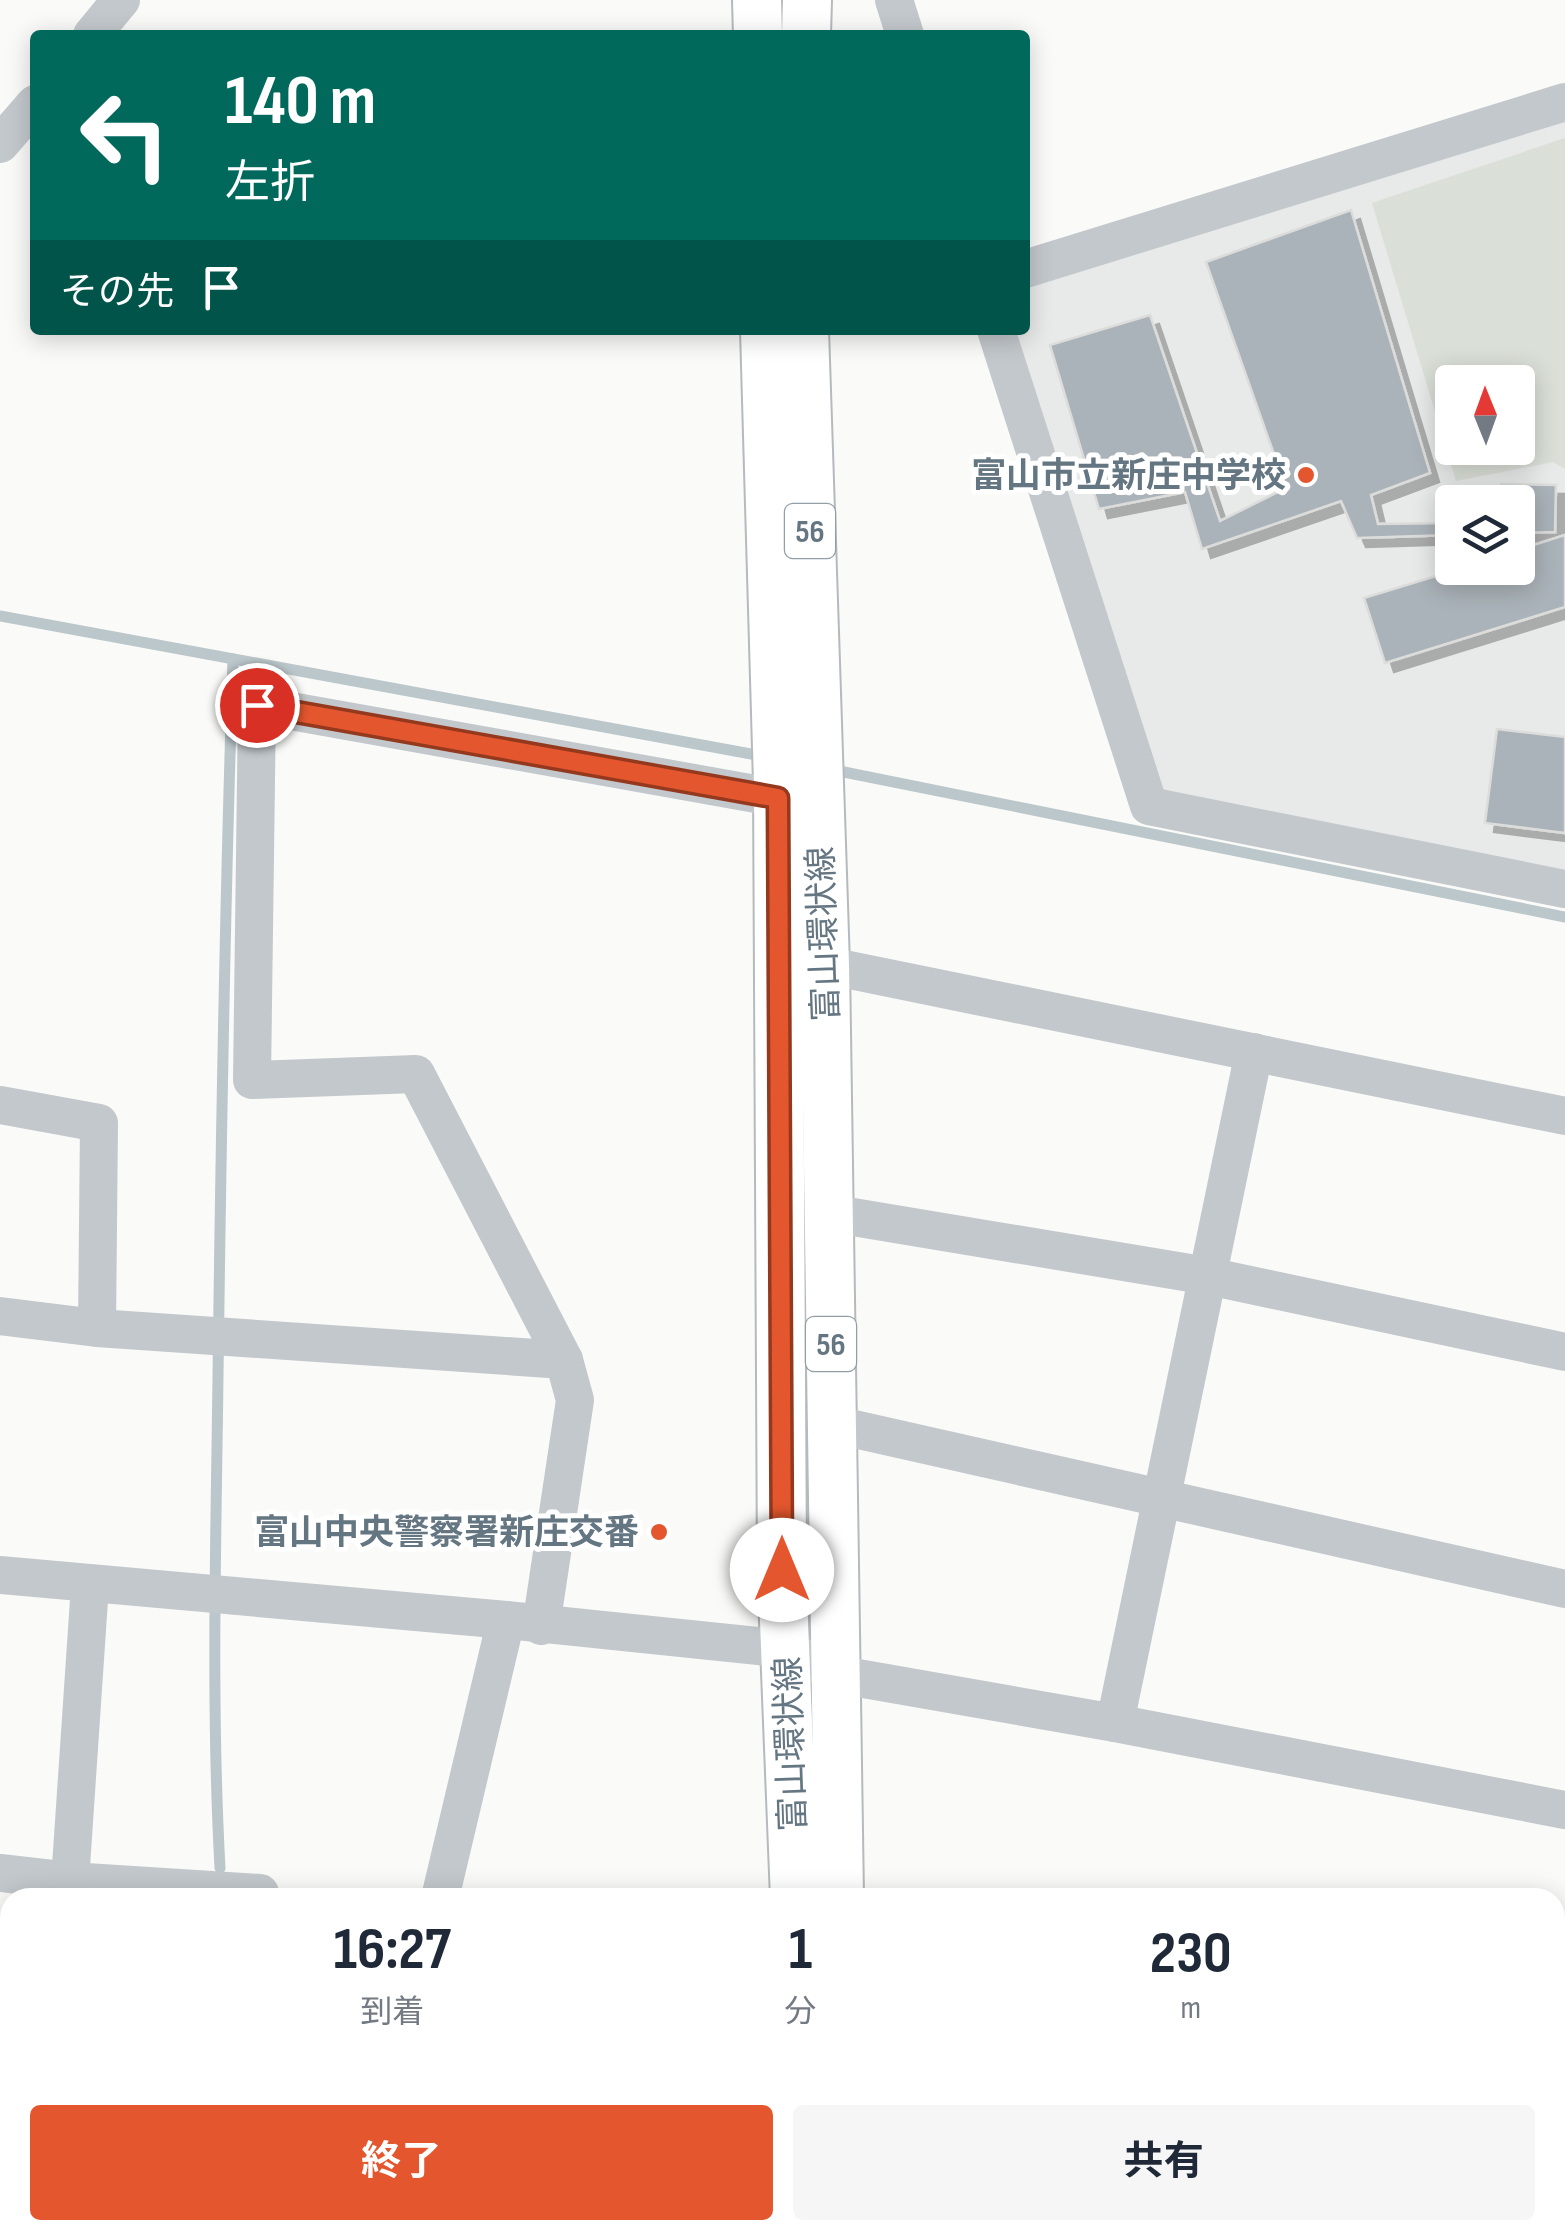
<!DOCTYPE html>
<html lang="ja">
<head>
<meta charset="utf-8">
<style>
	:root { --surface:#fff; --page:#f6f6f7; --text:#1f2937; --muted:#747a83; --accent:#e4572e }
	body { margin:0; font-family:"Sofia Sans Condensed","Noto Sans JP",sans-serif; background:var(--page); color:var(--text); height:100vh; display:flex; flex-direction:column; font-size:38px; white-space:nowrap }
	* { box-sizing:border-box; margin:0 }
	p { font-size:32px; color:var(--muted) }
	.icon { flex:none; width:55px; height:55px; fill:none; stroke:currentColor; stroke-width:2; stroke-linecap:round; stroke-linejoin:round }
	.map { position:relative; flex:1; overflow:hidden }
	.side { position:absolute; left:0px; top:1888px; width:1565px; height:352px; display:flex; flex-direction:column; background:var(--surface); border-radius:30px 30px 0 0; box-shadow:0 5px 25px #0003 }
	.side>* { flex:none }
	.top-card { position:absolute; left:30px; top:30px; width:1000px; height:305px; border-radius:10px; box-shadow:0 5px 25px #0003; background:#00695c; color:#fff; overflow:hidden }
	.needle { width:65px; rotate:359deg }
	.buttons { position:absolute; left:1435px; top:365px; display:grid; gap:20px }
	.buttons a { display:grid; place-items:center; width:100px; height:100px; border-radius:10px; background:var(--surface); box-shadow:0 5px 25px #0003; font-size:50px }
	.pin { position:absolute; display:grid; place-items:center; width:85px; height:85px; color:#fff; margin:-42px; border:5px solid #fff; border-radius:50%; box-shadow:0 2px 10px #0007 }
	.me { position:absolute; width:110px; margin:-55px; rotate:0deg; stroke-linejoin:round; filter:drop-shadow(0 0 8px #0008) }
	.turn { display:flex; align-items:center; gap:35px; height:210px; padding:0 30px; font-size:45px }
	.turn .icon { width:130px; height:130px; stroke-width:2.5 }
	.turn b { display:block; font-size:70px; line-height:85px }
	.then { display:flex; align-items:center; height:95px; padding:0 30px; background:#0003; gap:20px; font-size:38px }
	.eta { display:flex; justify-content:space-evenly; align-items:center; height:170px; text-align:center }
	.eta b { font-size:60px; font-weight:700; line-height:70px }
	.cta { display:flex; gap:20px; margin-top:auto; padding:20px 30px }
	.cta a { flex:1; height:115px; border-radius:10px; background:var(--accent); color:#fff; font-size:40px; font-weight:700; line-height:115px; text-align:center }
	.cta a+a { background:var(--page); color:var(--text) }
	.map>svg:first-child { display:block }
	.built { fill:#e8e9e9; fill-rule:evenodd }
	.green { fill:#dadfd7; fill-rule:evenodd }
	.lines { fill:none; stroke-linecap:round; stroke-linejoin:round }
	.stream { stroke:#bbc7cb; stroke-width:11 }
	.building { fill:#aab3b9; stroke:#dcdcda; stroke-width:2.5; filter:url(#shadow) }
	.major-casing { stroke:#b5babe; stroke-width:52 }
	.path { stroke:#bbbfc2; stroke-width:6; stroke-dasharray:5 5; stroke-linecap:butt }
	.minor { stroke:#c3c8cc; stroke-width:38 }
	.major { stroke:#fff; stroke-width:48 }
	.route-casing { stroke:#94391e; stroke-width:25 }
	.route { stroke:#e4572e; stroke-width:18 }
	.poi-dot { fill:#e4572e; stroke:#fff; stroke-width:4 }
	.labels { text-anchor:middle; stroke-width:10; stroke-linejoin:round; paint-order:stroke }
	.shield { fill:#fff; stroke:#939fa8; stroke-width:2.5 }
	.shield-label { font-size:32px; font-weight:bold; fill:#657683 }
	.poi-label { font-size:35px; font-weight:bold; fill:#657683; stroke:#fff; text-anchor:end }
	.street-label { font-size:35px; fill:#657683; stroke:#fff }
</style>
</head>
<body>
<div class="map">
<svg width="1565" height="2239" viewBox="0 0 1565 2239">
	<defs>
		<filter id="shadow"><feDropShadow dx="9" dy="9" stdDeviation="0" flood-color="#0004"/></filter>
	</defs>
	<rect width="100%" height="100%" fill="#fafaf8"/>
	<path class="built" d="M1565 104V889L1149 806 1002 330H1025V280ZM1452 382H1518V448H1452ZM1452 502H1518V568H1452Z"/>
	<path class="green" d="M1565 138V469L1553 462 1456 481 1372 203ZM1452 382H1518V448H1452Z"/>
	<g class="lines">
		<g class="stream">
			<polyline points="0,616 767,757"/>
			<polyline points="829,769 1565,917"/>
			<path d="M220 1868C211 1704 216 1541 218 1377 221 1137 225 898 233 659"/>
		</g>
	</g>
	<g class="building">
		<polygon points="1351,210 1430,473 1371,495 1378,524 1452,523 1452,535 1357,538 1341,501 1202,549 1185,492 1099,509 1050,345 1150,315 1220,521 1286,488 1206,262"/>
		<polygon points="1501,484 1556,485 1555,532 1518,533 1518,502 1500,502"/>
		<polygon points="1565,535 1565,607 1385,663 1364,598 1462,568 1518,568 1518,550"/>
		<polygon points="1497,729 1565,737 1565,833 1485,823"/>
	</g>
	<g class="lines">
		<g class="major-casing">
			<g id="major">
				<polyline points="757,0 758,35"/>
				<polyline points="806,35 807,0"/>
				<polyline points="765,330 778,783 782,1571 795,1898"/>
				<polyline points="804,330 825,965 839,1898"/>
				<polyline points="800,2230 800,2239"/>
				<polyline points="845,2230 846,2239"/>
			</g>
		</g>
		<polyline class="path" points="471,2239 504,2230"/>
		<g class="minor">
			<polyline points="894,0 905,35"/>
			<polyline points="92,35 121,0"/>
			<polyline points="0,144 35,104"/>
			<polyline points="1025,269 1565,102"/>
			<polyline points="996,330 1149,806 1565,889"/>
			<polyline points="825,965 1565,1116"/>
			<polyline points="0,1105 99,1123 97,1328"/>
			<polyline points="829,1213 1208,1276 1565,1352"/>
			<polyline points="0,1316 97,1328 564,1360"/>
			<polyline points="832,1424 1565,1589"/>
			<polyline points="0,1575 506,1620 787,1649 835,1674 1115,1723 1565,1810"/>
			<polyline points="541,1626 575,1400 564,1360 416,1074 252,1080 257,705 778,798"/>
			<polyline points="1115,1723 1254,1052"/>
			<polyline points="0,1873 70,1881 260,1893 261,1898"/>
			<polyline points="74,1898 70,1881 90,1585"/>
			<polyline points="440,1898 506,1620"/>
			<polyline points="1555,2049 1565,2051"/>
			<polyline points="165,2230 168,2239"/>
			<polyline points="399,2230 401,2239"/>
			<polyline points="1193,2230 1236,2239"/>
			<polyline points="585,2239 585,2230"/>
		</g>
		<use href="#major" class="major"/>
	</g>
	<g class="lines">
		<g class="route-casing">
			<polyline id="route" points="257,705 778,798 782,1570"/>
		</g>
		<use href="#route" class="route"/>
	</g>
	<g class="poi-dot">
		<circle cx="1306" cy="475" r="10"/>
		<circle cx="659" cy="1532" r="10"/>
	</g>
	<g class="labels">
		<g class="shield">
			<rect x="785" y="504" width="50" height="54" rx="8"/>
			<rect x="806" y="1317" width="50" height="54" rx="8"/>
		</g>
		<g class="shield-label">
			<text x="810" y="542">56</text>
			<text x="831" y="1355">56</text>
		</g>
		<g class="poi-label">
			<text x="1286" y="487">富山市立新庄中学校</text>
			<text x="639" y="1544">富山中央警察署新庄交番</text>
		</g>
		<g class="street-label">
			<text transform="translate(823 934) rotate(-92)" y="12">富山環状線</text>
			<text transform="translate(790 1744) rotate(-92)" y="12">富山環状線</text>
		</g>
	</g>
</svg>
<div class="buttons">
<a><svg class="needle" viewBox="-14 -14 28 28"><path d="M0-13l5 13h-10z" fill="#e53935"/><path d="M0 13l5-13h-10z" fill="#747a83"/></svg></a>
<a><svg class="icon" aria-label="layers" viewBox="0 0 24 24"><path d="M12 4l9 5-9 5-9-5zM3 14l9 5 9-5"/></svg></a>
</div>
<div class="pin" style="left:257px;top:705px;background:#d93025"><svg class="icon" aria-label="arrive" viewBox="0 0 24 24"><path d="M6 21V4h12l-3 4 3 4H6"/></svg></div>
<svg class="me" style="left:782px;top:1570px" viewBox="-20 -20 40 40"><circle r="19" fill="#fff"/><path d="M0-13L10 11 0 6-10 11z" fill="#e4572e"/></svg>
<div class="top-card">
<div class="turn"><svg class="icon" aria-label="left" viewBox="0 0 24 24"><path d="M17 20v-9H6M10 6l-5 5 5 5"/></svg><div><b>140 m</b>左折</div></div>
<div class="then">その先<svg class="icon" aria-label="arrive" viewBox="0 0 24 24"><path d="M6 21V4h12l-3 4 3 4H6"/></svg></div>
</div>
<section class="side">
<div class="eta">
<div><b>16:27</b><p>到着</p></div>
<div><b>1</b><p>分</p></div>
<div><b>230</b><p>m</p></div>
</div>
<div class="cta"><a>終了</a><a>共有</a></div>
</section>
</div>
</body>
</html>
